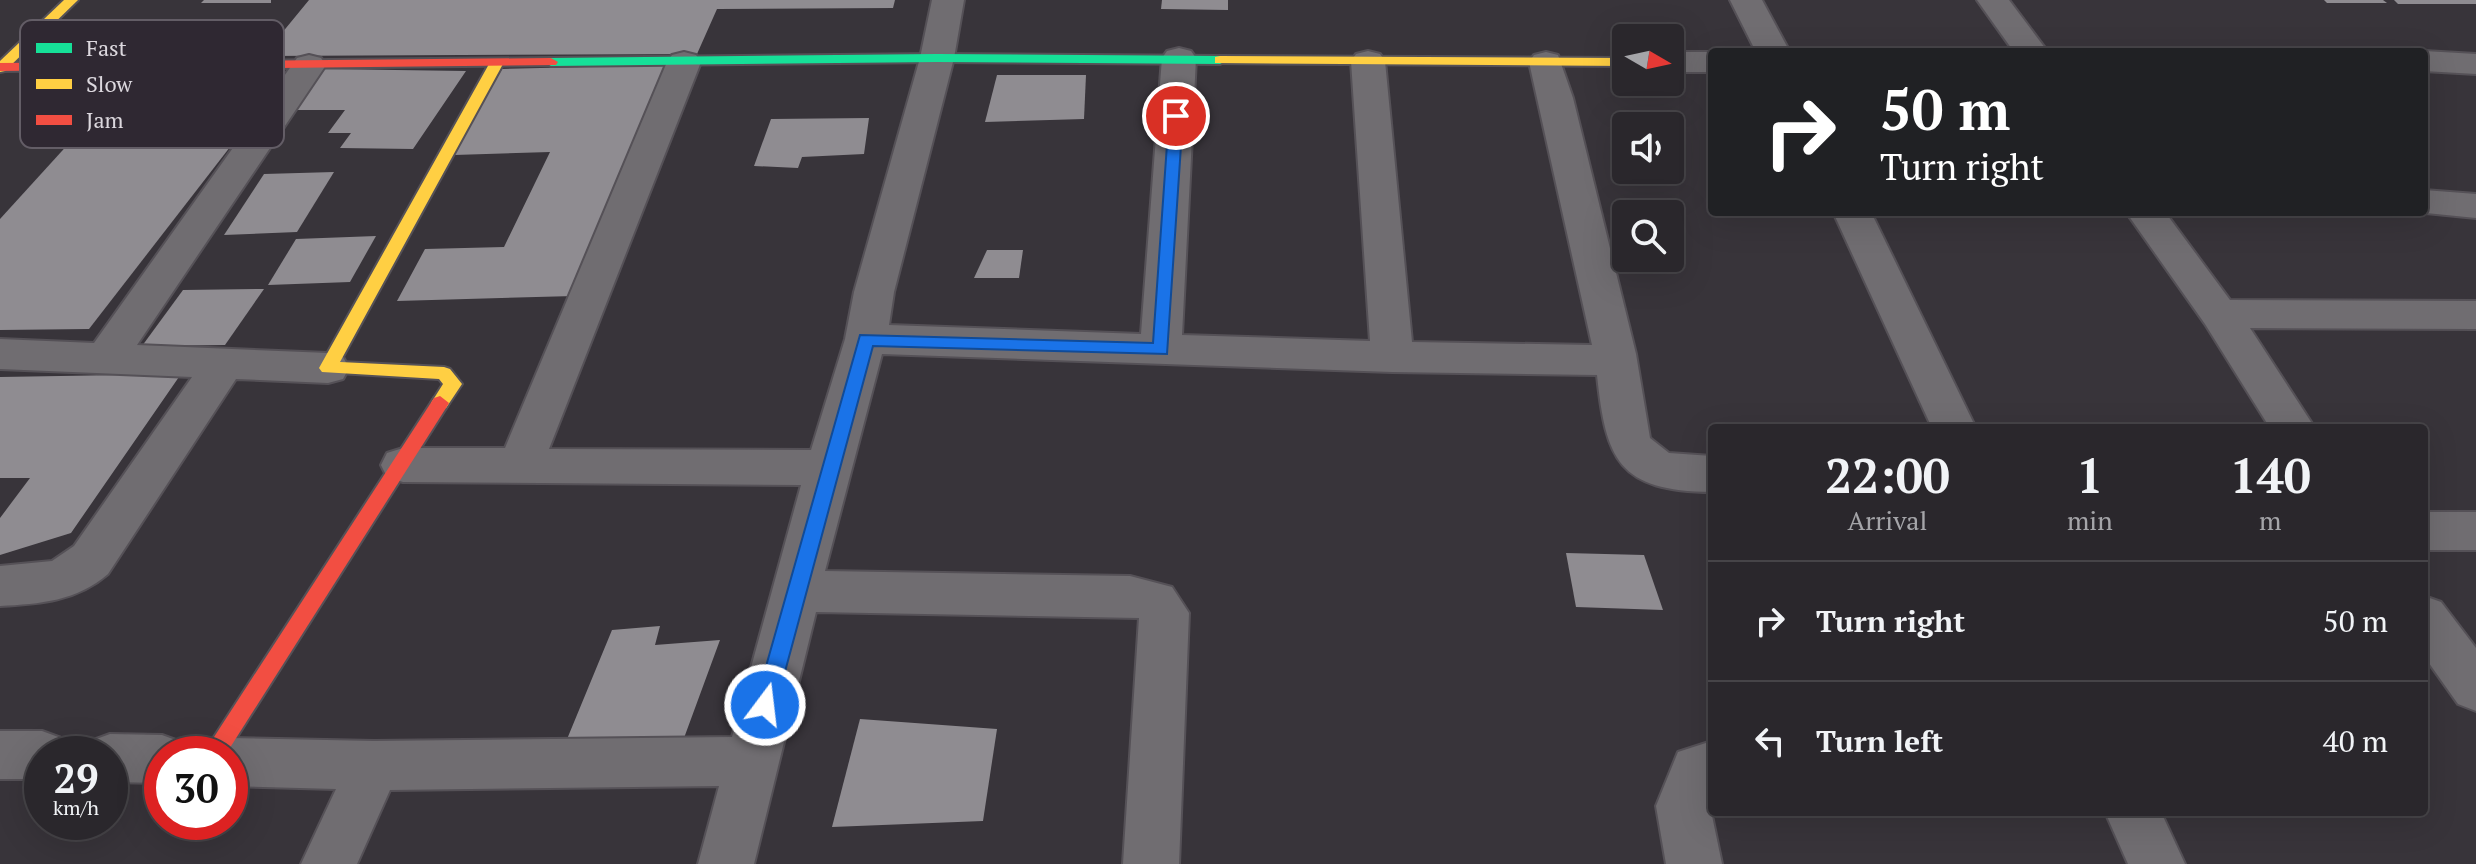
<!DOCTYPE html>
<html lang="en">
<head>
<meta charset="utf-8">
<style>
	:root { --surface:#2a272c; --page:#363338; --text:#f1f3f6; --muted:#a5a5a9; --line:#464448 }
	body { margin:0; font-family:"PT Serif",serif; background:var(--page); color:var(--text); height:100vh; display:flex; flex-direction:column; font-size:30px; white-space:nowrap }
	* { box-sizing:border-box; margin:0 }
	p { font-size:26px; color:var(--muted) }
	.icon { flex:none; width:44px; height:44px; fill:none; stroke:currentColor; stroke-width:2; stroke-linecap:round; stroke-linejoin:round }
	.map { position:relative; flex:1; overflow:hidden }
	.drawer { position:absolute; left:1708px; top:424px; width:720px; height:392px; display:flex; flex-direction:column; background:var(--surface); border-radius:8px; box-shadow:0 8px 32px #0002,0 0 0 2px var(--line) }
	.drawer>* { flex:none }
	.guide { position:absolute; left:1708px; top:48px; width:720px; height:168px; border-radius:8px; box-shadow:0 8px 32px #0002,0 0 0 2px var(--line); background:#202124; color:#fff; overflow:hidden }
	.needle { width:52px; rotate:99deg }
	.controls { position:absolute; left:1612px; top:24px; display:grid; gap:16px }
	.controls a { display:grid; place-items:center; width:72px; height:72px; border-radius:8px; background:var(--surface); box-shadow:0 8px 32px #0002,0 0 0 2px var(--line); font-size:40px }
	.speed { position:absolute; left:24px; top:736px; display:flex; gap:16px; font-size:40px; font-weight:700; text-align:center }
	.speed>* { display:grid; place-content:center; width:104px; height:104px; border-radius:50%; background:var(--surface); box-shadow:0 8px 32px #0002,0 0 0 2px var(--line); line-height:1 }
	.speed small { font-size:20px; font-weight:400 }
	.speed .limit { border:12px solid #d22; background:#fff; color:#111 }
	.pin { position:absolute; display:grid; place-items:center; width:68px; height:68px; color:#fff; margin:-34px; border:4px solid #fff; border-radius:50%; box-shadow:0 2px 8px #0007 }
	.me { position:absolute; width:88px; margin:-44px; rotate:15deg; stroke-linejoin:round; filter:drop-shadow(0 0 6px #0008) }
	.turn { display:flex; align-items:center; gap:28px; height:168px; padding:0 40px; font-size:36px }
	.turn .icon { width:104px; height:104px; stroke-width:2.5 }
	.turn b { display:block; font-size:56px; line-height:68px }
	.eta { display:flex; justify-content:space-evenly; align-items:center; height:136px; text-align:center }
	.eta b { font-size:48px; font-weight:700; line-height:56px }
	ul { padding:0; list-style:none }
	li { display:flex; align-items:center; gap:24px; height:120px; padding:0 40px; border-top:2px solid var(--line) }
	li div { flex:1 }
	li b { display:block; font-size:30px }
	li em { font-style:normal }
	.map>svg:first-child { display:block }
	.building { fill:#8f8c91 }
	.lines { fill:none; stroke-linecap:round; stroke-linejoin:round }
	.street-casing { stroke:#555157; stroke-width:4 }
	.fast-casing { stroke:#555157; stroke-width:4 }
	.slow-casing { stroke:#555157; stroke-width:4 }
	.jam-casing { stroke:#555157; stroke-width:4 }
	.street { fill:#706d71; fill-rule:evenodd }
	.fast { fill:#16e098; fill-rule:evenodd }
	.slow { fill:#ffcf43; fill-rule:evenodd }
	.jam { fill:#f24e42; fill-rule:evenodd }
	.route { fill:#1a73e8; stroke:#114b97; stroke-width:2 }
	.key { fill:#2f2832; stroke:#635d66; stroke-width:2 }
	.key-label { font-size:22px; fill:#dcd8de }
</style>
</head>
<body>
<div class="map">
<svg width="2476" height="864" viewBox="0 0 2476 864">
	<rect width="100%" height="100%" fill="#38343a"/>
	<g class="building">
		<polygon points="204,0 271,0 271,3 201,3"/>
		<polygon points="309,0 895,0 893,8 717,9 697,54 263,56"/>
		<polygon points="1162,0 1228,0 1228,10 1161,9"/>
		<polygon points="2324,0 2383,0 2387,3 2327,3"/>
		<polygon points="2394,0 2476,0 2476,4 2398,4"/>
		<polygon points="671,65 574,296 397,301 425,249 504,247 550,152 454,155 502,69"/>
		<polygon points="325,69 466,71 413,149 340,148 351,133 328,133 345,110 292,110"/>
		<polygon points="289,71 89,329 0,330 0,219 133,73"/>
		<polygon points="997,75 1086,75 1084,119 985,122"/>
		<polygon points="869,118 864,154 802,157 798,168 754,166 771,119"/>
		<polygon points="334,172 297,232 224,235 264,174"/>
		<polygon points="376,236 350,282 268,285 296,239"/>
		<polygon points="987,250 1023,250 1019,278 974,278"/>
		<polygon points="264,289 225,345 142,346 183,290"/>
		<polygon points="181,374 71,533 0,555 0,518 30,478 0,478 0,377"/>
		<polygon points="1566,553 1644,555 1663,610 1576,607"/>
		<polygon points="660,626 655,645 720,640 684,738 565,744 612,630"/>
		<polygon points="860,719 997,729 983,821 832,827"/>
	</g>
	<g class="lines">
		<g class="street-casing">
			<g id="street">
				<path d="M932 0H964L954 58 894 292 889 325 1141 334 1162 58 1167 51 1179 48 1191 51 1196 58 1182 335 1370 341 1351 61 1356 54 1368 51 1380 54 1385 61 1412 342 1592 345 1529 62 1534 55 1546 52 1558 55 1573 98 1636 354 1650 438 1669 453 1712 456V492C1618 491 1606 460 1597 375L1392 372 882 354 825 571 1130 576 1172 587 1189 613 1179 864H1123L1139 618 816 612 754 864H698L719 786 390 790 357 864H301L336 789 230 786V754H207L211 745 230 738 374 741 732 737 801 485 403 482 387 477 381 465 387 453 403 448H505L667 62 672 55 684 52 696 55 701 62 549 449 811 450 845 339 854 292 920 58Z"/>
				<polygon points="1730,0 1762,0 1790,52 1756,52"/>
				<polygon points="1977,0 2009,0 2048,52 2014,52"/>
				<polygon points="2424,51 2476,54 2476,74 2424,71 2424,52 2420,52"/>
				<rect x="1670" y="52" width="42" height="20"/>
				<path d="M309 55 321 58 326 65 137 345 328 353 343 357 349 368 343 379 328 383 236 379 108 574C77 601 40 604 0 606V566L52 561 74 546 192 377 0 369V339L94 343 297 58Z"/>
				<polygon points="2424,190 2476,194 2476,218 2416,212 2424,212"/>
				<polygon points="1833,212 1871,212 1976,428 1932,428"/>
				<polygon points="2126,212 2165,212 2230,300 2476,301 2476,329 2250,328 2315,428 2270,428 2205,324"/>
				<rect x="2424" y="512" width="52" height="38"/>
				<polygon points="2424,596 2441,602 2476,648 2476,711 2458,704 2424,656"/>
				<polygon points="0,731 42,731 61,738 68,754 42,754 42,779 0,779"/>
				<polygon points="110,734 162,735 181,742 186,754 162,754 162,783 110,782 110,754 85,754 91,741"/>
				<polygon points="1712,741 1710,806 1722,864 1666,864 1656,806 1678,752"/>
				<polygon points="2105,812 2161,812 2185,864 2128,864"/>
			</g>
		</g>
		<g class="fast-casing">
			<polygon id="fast" points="937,54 1220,56 1227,60 1220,64 937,62 551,66 544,62 551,58"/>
		</g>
		<g class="slow-casing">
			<g id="slow">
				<polygon points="64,0 78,0 5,71 0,72 0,61"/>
				<polygon points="1220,56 1626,58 1626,66 1215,63 1215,57"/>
				<polygon points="496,60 503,64 340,362 444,367 450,369 462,384 446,408 440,410 431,403 443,384 439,379 322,372 319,368 489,64"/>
			</g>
		</g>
		<g class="jam-casing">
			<g id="jam">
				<polygon points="551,58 558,62 556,65 0,71 0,63"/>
				<polygon points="440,396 449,403 446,408 226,754 203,754 434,398"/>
			</g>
		</g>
		<use href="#street" class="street"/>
		<use href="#fast" class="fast"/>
		<use href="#slow" class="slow"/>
		<use href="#jam" class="jam"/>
	</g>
	<polygon class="route" points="1176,112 1183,116 1167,354 873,346 776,705 773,711 765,714 758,711 755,705 860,335 1153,343 1169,116"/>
	<rect x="20" y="20" width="264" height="128" rx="12" class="key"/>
	<rect x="36" y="43" width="36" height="10" fill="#16e098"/>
	<rect x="36" y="79" width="36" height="10" fill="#ffcf43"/>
	<rect x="36" y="115" width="36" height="10" fill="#f24e42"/>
	<g class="key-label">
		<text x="86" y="56">Fast</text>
		<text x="86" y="92">Slow</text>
		<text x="86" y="128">Jam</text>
	</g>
</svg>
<div class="controls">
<a><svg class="needle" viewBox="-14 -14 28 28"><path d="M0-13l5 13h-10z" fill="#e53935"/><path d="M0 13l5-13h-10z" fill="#a5a5a9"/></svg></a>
<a><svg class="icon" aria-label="sound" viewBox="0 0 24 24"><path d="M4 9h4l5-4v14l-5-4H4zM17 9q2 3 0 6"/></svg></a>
<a><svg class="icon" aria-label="search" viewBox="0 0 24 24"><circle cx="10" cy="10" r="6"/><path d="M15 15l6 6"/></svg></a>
</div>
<div class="speed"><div>29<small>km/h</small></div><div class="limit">30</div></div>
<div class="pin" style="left:1176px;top:116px;background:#d93025"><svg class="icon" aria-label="arrive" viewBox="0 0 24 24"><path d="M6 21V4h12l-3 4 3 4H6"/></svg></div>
<svg class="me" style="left:765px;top:705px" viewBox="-20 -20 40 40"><circle r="17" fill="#1a73e8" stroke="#fff" stroke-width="3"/><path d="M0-11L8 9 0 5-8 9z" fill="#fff"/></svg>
<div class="guide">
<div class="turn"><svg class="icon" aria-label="right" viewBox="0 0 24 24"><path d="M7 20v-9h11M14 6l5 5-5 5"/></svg><div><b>50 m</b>Turn right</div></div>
</div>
<section class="drawer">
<div class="eta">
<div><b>22:00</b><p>Arrival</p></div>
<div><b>1</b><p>min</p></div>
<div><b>140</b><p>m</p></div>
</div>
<ul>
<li><svg class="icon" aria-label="right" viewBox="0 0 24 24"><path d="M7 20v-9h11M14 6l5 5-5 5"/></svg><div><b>Turn right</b></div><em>50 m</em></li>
<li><svg class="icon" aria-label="left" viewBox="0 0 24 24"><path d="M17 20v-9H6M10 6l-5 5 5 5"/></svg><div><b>Turn left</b></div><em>40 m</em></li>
</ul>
</section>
</div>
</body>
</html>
